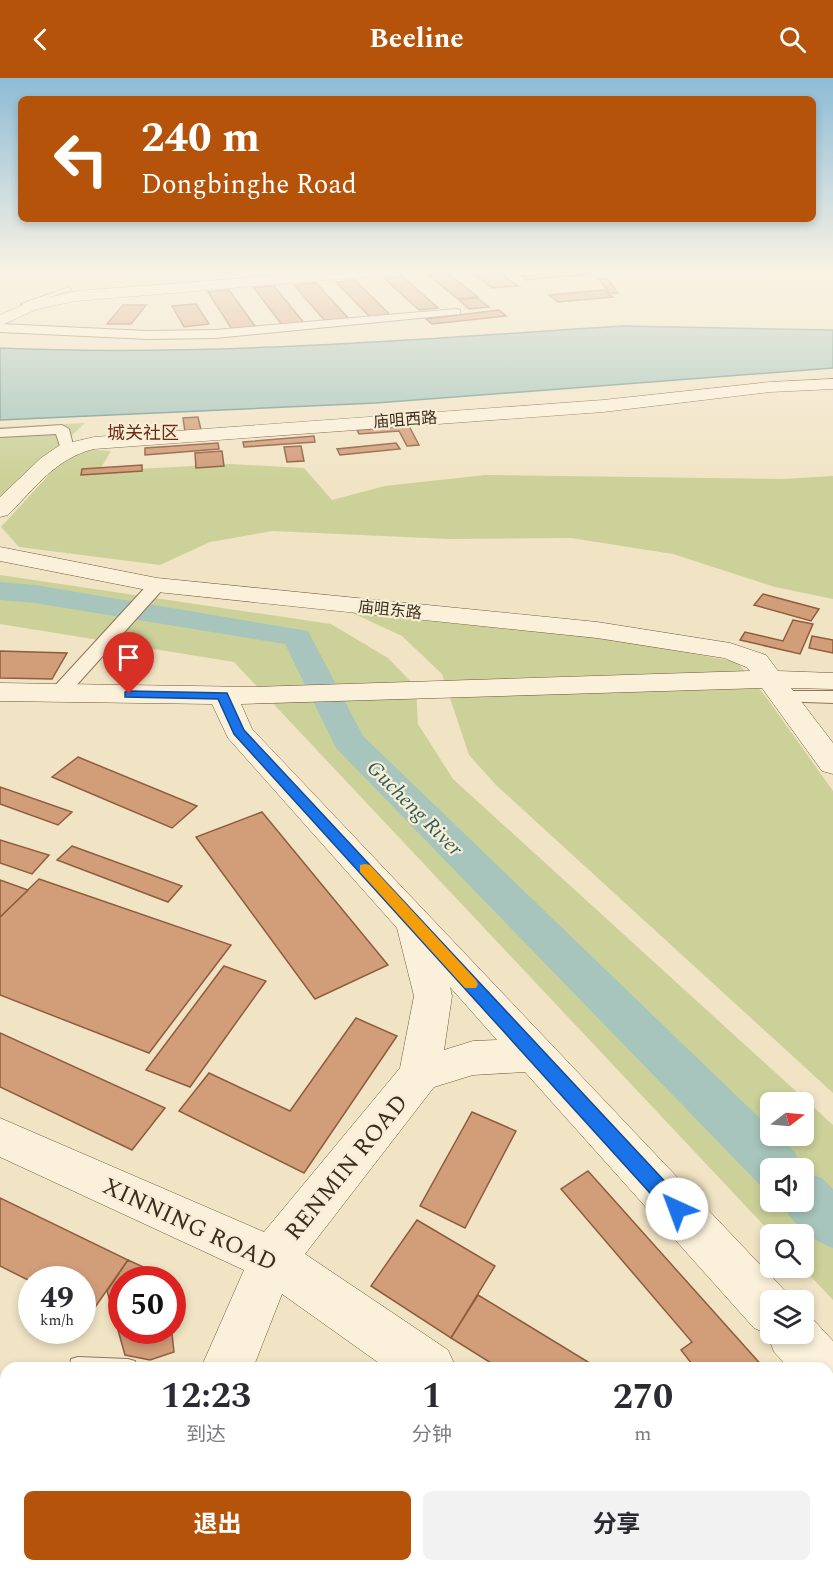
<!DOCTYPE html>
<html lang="zh">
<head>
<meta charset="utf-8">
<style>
	:root { --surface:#fff; --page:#f2f2f3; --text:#2b2b33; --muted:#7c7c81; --accent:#b45309 }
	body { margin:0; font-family:Spectral,"Noto Sans SC",serif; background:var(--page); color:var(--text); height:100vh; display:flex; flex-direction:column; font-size:22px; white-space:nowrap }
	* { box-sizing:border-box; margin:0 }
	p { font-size:20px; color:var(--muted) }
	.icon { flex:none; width:33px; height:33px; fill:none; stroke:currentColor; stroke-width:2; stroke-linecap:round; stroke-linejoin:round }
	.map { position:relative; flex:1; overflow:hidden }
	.sheet { position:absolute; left:0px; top:1284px; width:834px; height:210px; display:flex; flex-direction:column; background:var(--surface); border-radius:18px 18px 0 0; box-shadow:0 3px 9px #0003 }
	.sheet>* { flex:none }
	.top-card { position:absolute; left:18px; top:18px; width:798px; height:126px; border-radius:9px; box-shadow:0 3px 9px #0003; background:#b45309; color:#fff; overflow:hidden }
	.needle { width:39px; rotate:74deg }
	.controls { position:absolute; left:760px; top:1014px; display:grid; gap:12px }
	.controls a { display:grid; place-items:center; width:54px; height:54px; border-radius:9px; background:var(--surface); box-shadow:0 3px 9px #0003; font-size:30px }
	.speed { position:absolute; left:18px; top:1188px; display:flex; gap:12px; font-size:30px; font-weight:700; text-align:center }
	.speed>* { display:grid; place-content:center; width:78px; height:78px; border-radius:50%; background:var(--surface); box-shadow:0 3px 9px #0003; line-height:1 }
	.speed small { font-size:15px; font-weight:400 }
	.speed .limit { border:9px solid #d22; background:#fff; color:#111 }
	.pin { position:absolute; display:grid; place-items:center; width:51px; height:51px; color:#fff; margin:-62px -26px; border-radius:50% 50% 50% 0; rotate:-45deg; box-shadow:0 0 6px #0007 }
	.pin .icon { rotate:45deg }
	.me { position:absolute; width:66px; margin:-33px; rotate:317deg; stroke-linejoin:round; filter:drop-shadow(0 0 4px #0008) }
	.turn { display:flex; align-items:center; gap:21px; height:126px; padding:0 24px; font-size:27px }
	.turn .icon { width:78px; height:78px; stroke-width:2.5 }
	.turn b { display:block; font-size:42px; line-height:51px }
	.eta { display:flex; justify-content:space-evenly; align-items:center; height:102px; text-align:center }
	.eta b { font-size:36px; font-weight:700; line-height:42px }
	.cta { display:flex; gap:12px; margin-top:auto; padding:12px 24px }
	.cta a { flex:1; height:69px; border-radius:9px; background:var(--accent); color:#fff; font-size:24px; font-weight:700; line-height:69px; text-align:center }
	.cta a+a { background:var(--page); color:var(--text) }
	header { display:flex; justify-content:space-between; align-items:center; height:78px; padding:0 24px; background:var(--accent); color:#fff; font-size:27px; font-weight:700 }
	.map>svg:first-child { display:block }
	.green { fill:#cbd198; fill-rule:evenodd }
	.water { fill:#a7c5bc; stroke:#6d948a; stroke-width:1.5 }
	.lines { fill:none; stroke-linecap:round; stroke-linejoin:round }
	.river { fill:#a7c5bc; fill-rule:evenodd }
	.building { fill:#d29d79; stroke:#8f5d3d; stroke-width:1.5 }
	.lane-casing { stroke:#8e7559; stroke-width:2 }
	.street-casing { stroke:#8e7559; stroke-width:2 }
	.secondary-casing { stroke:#70563c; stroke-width:1 }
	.lane { fill:#fbf1da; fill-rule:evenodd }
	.street { fill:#fbf1da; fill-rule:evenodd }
	.secondary { fill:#fbf1da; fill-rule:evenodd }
	.route { fill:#1a73e8; stroke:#114b97; stroke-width:1.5 }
	.slow { fill:#f59e0b }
	.labels { text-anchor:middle; stroke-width:4.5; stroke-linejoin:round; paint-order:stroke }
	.far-street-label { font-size:16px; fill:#3d2d1e; stroke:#f8eed6 }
	.far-quarter-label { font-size:18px; fill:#6d2b1a; stroke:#f8eed6 }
	.water-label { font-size:21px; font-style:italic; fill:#2d5e5b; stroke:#f8eed6 }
	.near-street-label { font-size:24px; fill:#3d2d1e; stroke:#f8eed6 }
</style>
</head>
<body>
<header><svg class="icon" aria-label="back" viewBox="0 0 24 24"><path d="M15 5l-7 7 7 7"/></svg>Beeline<svg class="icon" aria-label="search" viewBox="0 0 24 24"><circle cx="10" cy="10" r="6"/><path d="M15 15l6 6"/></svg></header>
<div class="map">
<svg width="833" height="1494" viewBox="0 0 833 1494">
	<rect width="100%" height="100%" fill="#f1e4c5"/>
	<g class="green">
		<polygon points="85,345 0,425 0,349"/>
		<polygon points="83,371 111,373 99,393 230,386 304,390 332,422 385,408 485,397 784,401 833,398 833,521 775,509 673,476 571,460 448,461 273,453 210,464 160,487 19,469 1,449 57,388"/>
		<path d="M0 497 331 546 388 580 416 609 418 646 453 701 833 1047V1222L803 1190 804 1156H772L234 584 0 546ZM771 1024H804V1058H771ZM771 1090H804V1124H771Z"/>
		<polygon points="348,533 588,556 737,584 766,619 833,713 833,1015 496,707 469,677 442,596 402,558"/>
	</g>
	<path class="water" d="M623 248 833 252V290L376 325 0 342V270C207 279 416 261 623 248Z"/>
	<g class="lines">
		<g class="river">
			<polygon points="0,504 35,507 308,553 363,658 771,1051 771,1058 778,1058 795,1074 802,1090 771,1090 771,1110 759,1106 336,670 285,566 35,525 0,522"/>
			<path d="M804 1094 822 1100 833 1111V1170C811 1162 791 1145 781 1124H804Z"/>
		</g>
	</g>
	<g class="building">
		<polygon points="470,193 497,193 518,208 492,210"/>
		<polygon points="582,193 590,196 526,202 521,198"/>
		<polygon points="446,194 478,219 458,221 427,196"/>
		<polygon points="402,198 438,230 419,232 384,200"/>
		<polygon points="599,201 608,201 618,215 609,215"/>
		<polygon points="355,202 391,238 371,240 336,204"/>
		<polygon points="316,205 350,242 326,244 294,207"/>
		<polygon points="274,208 304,245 282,247 254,210"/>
		<polygon points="229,212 257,251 233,253 208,214"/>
		<polygon points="603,212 613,219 558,224 549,217"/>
		<polygon points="477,220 489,229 469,231 459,222"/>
		<polygon points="196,226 209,246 184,249 172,228"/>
		<polygon points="123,227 146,227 131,246 107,246"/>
		<polygon points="499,232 506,238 432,246 426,241"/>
		<polygon points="198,339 201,352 185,354 183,340"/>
		<polygon points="409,348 419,367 407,368 399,353 359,356 357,352"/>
		<polygon points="175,350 176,354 117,359 117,356"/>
		<polygon points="314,358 315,364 244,369 243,364"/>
		<polygon points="218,365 219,371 145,377 145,370"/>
		<polygon points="396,365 400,371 340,377 337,371"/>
		<polygon points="301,368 304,383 287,384 284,369"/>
		<polygon points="222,373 224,388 196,390 195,375"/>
		<polygon points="142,387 142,393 81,397 82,391"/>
		<polygon points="763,516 819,531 811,543 754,527"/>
		<polygon points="793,542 813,546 800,576 740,562 745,554 783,563"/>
		<polygon points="812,558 833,562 833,575 809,570"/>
		<polygon points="0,573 67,575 52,601 0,600"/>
		<polygon points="78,679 197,728 172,750 52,699"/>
		<polygon points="0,709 72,734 58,747 0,726"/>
		<polygon points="262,734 388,887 315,921 196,759"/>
		<polygon points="0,762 49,777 32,796 0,785"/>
		<polygon points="72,768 182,808 168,824 57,782"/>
		<polygon points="39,801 231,867 149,975 0,917 0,839"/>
		<polygon points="0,802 28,812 0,839"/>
		<polygon points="224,888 266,903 190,1009 146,992"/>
		<polygon points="356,940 397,958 304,1095 179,1033 209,995 290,1033"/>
		<polygon points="0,955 165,1030 132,1072 0,1009"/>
		<polygon points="472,1034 516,1053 465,1150 420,1128"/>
		<polygon points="588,1093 764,1290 695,1290 681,1272 692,1264 561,1111"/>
		<polygon points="0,1120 128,1182 91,1235 82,1230 82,1202 32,1202 32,1204 0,1188"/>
		<polygon points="417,1142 495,1188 451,1260 371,1208"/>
		<polygon points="128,1182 152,1193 155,1202 122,1202 122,1252 171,1252 172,1256 174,1274 150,1282 125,1277 107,1213"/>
		<polygon points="478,1217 598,1290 499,1290 451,1260"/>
		<polygon points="6,1302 6,1337 0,1334 0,1310"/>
		<polygon points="0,1357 6,1361 6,1415 0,1411"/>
		<polygon points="828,1362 833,1367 833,1382 828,1386"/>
		<polygon points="828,1430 833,1433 833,1494 821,1494 811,1488 828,1488"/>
		<polygon points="37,1488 74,1488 103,1494 34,1494"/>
		<polygon points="514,1488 642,1488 651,1494 522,1494"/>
	</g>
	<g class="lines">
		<g class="lane-casing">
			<g id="lane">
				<polygon points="69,209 71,212 30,226 34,227 34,229 21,226"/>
				<polygon points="78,1279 128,1281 135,1283 137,1290 70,1290 71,1281"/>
			</g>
		</g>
		<g class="street-casing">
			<g id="street">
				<polygon points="456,231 460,232 460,236 215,260 148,261 0,254 0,246 148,253 215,252"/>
				<polygon points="62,347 69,351 74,371 72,374 62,374 56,356 0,359 0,351"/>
				<polygon points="157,502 163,503 166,507 163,511 65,620 51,620 48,616 51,612 151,503"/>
				<polygon points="785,613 833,613 833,625 778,623 775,619 778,615"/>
			</g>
		</g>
		<g class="secondary-casing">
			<g id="secondary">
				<polygon points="337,193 395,193 388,197 76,223 37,231 0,248 0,237 27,225 76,213"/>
				<path d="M833 301V311L770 314 603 334 94 371C56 380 35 410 8 437L0 439V419L41 380 60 367 94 359 603 322 770 304Z"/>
				<path d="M0 469 157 500 597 544 730 565 766 577 778 593 833 595V611L791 610 833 665V696L822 693 762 610 241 626 252 651 788 1216 791 1222H771V1256H804V1236L810 1238 833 1263V1312L828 1314V1290H789L774 1274 767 1256 754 1250 525 994 473 997 434 1009 305 1176 448 1272 456 1290H386L282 1216 253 1290H201L244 1192 0 1079V1040L264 1154 400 990 414 918 397 850 228 660 212 626 0 623V605L254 609 750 593 746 589 724 580 597 560 157 514 0 483ZM450 909 497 962 473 963 444 972 452 918Z"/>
				<polygon points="162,1488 220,1488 219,1494 161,1494"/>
				<polygon points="687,1488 752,1488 754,1494 689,1494"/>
			</g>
		</g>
		<use href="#lane" class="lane"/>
		<use href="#street" class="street"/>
		<use href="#secondary" class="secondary"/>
	</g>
	<linearGradient id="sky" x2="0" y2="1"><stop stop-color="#8ebbd6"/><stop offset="0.48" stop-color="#f9f3e5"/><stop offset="1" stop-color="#f9f3e5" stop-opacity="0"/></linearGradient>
	<rect width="833" height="402" fill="url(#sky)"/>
	<polygon class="route" points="129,613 227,615 244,652 684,1124 686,1131 684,1137 677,1139 670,1137 234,656 218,621 125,619 125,614"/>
	<polygon class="slow" points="365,786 370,787 476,902 478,906 476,910 465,910 360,794 360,787"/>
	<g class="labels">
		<g class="far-street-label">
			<text transform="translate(405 341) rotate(-4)" y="6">庙咀西路</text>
			<text transform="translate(390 531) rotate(6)" y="6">庙咀东路</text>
		</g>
		<g class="far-quarter-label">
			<text x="143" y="361">城关社区</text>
		</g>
		<g class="water-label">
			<text transform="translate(415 730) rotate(45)" y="7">Gucheng River</text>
		</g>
		<g class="near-street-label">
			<text transform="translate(346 1089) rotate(-51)" y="8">RENMIN ROAD</text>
			<text transform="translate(190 1146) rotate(25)" y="8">XINNING ROAD</text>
		</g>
	</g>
</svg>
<div class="controls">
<a><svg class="needle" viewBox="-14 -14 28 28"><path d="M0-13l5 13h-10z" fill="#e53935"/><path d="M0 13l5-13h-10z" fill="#7c7c81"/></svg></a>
<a><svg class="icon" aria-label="sound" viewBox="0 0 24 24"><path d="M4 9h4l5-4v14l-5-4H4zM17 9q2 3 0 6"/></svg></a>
<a><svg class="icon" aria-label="search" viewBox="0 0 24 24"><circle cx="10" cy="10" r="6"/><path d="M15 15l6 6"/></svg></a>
<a><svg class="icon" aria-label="layers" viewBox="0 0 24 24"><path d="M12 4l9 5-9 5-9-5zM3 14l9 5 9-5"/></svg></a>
</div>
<div class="speed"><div>49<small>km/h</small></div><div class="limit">50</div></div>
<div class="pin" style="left:129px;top:616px;background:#d93025"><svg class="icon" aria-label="arrive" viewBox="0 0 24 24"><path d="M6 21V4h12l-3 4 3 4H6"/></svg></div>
<svg class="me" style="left:677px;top:1131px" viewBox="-20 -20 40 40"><circle r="19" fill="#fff"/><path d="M0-13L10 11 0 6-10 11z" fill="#1a73e8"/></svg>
<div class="top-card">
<div class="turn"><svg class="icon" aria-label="left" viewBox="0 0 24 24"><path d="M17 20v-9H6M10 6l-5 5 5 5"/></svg><div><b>240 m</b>Dongbinghe Road</div></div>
</div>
<section class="sheet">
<div class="eta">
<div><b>12:23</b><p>到达</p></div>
<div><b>1</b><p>分钟</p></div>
<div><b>270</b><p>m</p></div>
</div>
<div class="cta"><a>退出</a><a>分享</a></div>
</section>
</div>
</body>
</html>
